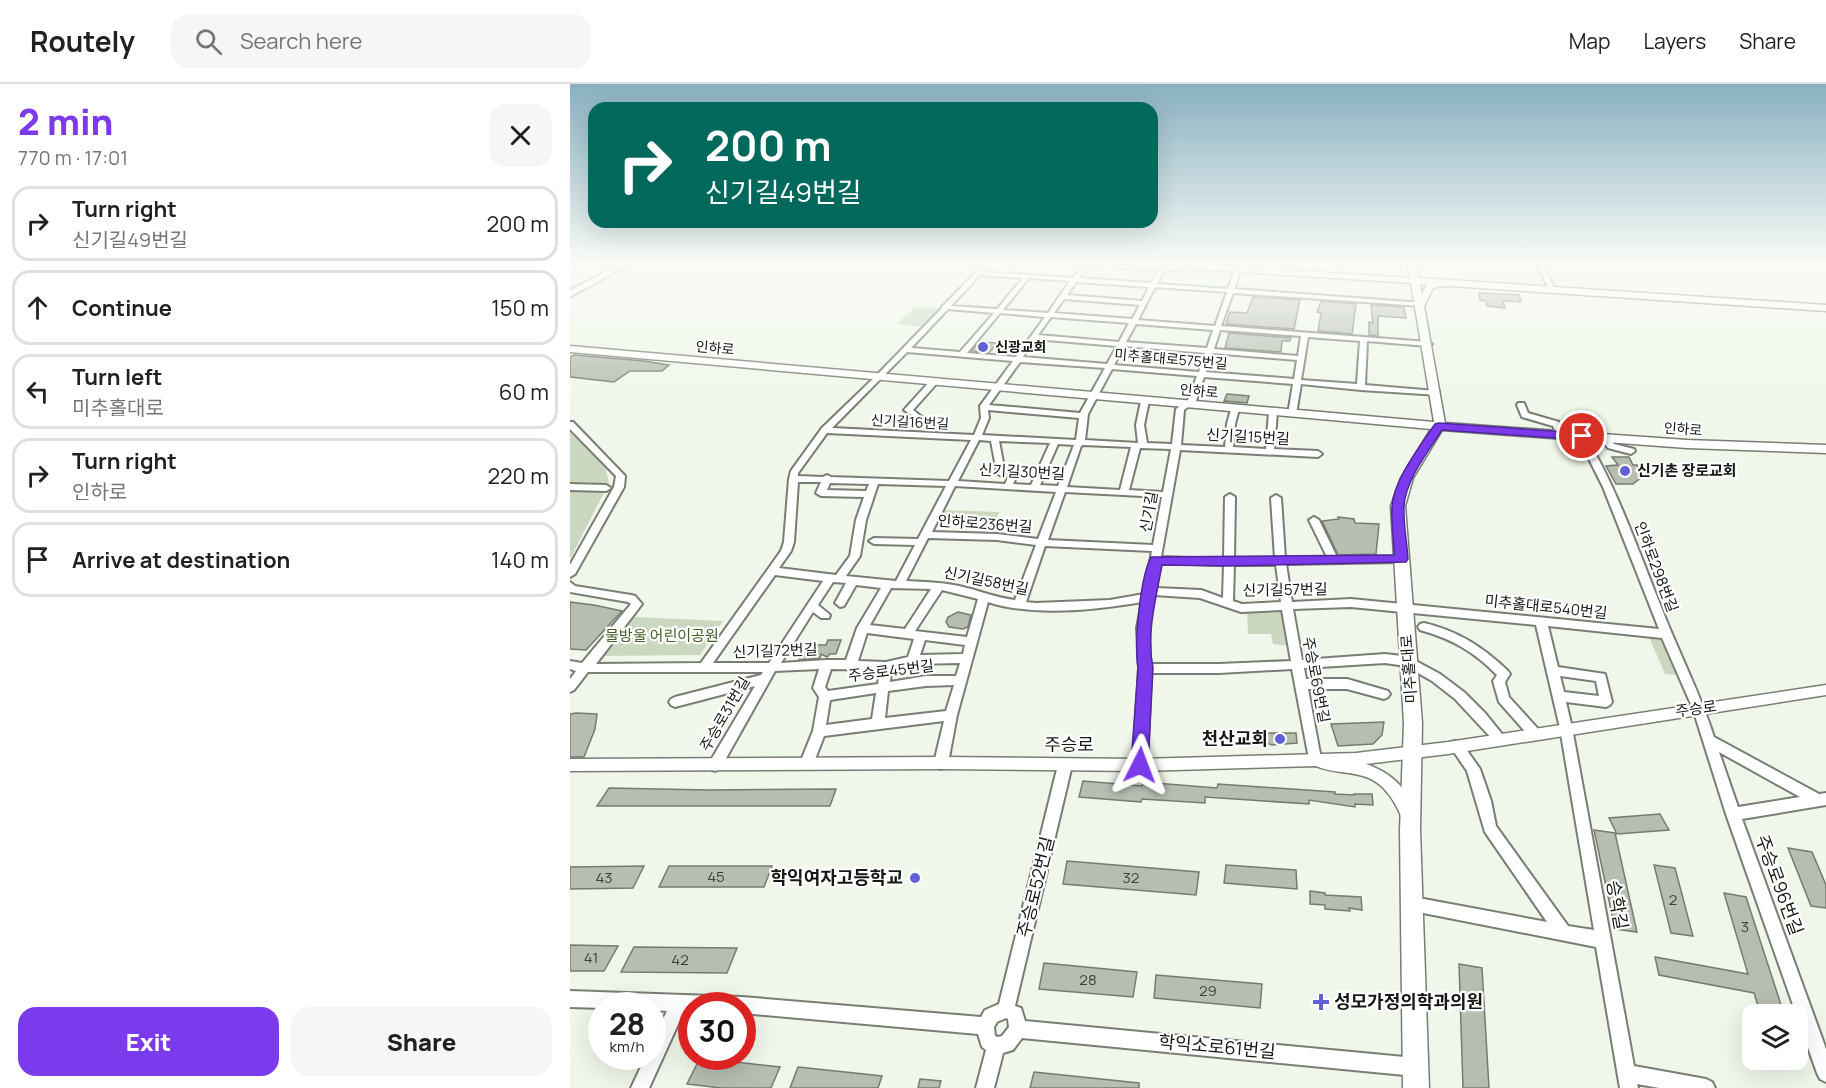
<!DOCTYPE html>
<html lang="en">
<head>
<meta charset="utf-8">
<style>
	:root { --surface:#fff; --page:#f6f6f6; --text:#202124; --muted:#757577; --line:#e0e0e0; --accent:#7c3aed }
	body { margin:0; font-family:Manrope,"Noto Sans KR",sans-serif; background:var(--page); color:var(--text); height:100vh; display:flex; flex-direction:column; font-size:22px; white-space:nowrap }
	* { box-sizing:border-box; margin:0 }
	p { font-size:20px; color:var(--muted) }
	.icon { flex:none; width:33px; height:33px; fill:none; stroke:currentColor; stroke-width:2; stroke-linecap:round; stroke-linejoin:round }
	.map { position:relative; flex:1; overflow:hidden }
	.panel { display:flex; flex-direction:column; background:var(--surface); width:570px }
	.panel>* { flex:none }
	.top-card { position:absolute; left:18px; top:18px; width:570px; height:126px; border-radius:18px; box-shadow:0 6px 24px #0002; background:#00695c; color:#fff; overflow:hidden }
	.controls { position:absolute; left:1172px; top:920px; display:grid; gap:12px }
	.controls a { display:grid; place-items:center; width:66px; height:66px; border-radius:12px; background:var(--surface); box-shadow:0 6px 24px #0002; font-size:30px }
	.speed { position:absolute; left:18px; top:908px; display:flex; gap:12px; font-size:30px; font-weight:700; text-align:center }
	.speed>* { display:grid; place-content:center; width:78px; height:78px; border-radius:50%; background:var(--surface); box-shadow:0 6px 24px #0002; line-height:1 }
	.speed small { font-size:15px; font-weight:400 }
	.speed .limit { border:9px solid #d22; background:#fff; color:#111 }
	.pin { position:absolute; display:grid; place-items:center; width:51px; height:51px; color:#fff; margin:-26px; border:3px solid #fff; border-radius:50%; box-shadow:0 2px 6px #0007 }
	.me { position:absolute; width:66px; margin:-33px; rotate:3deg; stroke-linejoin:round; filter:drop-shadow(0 0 4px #0008) }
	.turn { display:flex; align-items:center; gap:21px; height:126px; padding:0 18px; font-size:27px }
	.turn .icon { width:78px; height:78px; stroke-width:2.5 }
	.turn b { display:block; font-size:42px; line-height:51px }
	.round { display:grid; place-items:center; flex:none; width:63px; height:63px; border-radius:18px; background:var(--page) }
	.headline { display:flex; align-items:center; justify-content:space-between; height:102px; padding:0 18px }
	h1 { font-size:36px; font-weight:800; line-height:45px; color:var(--accent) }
	.primary-button { display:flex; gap:12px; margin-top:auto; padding:12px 18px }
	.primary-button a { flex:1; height:69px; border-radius:18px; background:var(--accent); color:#fff; font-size:24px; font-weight:800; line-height:69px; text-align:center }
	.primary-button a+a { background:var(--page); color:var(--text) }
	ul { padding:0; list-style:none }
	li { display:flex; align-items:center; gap:18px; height:75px; margin:0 12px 9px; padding:0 6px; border:3px solid var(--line); border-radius:18px }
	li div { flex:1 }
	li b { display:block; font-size:22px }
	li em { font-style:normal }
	header { display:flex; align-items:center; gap:36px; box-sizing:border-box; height:84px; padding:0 30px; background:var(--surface); border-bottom:2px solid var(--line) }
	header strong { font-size:28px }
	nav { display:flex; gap:33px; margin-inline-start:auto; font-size:21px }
	.search { width:420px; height:54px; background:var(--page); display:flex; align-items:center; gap:15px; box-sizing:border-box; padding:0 21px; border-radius:18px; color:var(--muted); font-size:22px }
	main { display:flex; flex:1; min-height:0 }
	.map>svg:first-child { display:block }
	.green { fill:#cbd7bf }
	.building { fill:#b6bdb1; stroke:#767b70; stroke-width:1.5 }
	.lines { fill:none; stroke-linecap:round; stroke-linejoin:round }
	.minor-casing { stroke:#787e73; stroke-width:4 }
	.tertiary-casing { stroke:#787e73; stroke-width:3 }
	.secondary-casing { stroke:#787e73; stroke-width:3 }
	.minor { fill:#fff; fill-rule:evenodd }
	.tertiary { fill:#fff; fill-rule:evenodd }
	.secondary { fill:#fff; fill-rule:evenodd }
	.route { fill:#7c3aed; stroke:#51269a; stroke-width:1.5 }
	.poi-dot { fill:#6160d9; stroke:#fff; stroke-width:2 }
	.labels { text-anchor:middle; stroke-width:4.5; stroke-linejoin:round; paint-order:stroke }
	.far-poi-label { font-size:14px; font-weight:bold; fill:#141712; stroke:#fff; text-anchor:start }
	.far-street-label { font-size:14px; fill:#141712; stroke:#fff }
	.street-label { font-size:15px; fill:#141712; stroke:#fff }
	.poi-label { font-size:15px; font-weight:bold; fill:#141712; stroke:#fff; text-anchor:start }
	.park-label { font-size:15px; fill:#475f29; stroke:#fff }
	.near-number-label { font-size:15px; fill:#3c403a }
	.near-poi-label { font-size:18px; font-weight:bold; fill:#141712; stroke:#fff; text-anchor:end }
	.near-street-label { font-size:18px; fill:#141712; stroke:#fff }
</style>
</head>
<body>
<header>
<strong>Routely</strong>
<div class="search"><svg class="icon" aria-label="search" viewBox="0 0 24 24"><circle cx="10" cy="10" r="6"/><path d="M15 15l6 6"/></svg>Search here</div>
<nav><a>Map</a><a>Layers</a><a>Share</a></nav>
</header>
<main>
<section class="panel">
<div class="headline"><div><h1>2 min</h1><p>770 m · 17:01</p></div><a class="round"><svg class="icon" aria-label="close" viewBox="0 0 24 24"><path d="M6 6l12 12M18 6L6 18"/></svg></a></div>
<ul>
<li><svg class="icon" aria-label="right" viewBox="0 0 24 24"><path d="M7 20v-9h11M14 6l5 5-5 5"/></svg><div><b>Turn right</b><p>신기길49번길</p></div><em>200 m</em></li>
<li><svg class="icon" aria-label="ahead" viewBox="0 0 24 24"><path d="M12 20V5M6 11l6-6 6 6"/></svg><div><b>Continue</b></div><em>150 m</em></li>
<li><svg class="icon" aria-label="left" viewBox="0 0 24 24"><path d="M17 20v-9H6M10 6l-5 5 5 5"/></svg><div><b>Turn left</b><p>미추홀대로</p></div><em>60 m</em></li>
<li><svg class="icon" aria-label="right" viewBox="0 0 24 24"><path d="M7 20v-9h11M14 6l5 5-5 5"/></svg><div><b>Turn right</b><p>인하로</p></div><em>220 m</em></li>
<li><svg class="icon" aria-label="arrive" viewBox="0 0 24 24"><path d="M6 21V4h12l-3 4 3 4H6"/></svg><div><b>Arrive at destination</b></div><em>140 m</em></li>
</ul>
<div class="primary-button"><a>Exit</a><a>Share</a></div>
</section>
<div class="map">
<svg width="1256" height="1004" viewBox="0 0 1256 1004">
	<rect width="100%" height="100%" fill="#f0f7ea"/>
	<g class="green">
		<polygon points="345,223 371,224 353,243 327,240"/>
		<polygon points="0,345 35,382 39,399 0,475"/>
		<polygon points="370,426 429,428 426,435 367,433"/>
		<polygon points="717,522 721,562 703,560 701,550 678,550 677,524"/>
		<polygon points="65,533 153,537 130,571 30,572"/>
		<polygon points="1079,553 1091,555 1106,591 1095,590"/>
	</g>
	<g class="building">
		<polygon points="909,209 949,211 951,218 933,217 935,224 917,222 916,217 910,216"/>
		<polygon points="683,213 730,216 724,245 656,240 660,228 677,229"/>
		<polygon points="751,217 786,220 782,250 748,247 751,229 747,228"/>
		<polygon points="801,221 834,223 836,234 808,232 808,252 799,251 799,238 803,239"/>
		<polygon points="659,249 721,254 720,257 712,257 711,268 655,264"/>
		<polygon points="409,258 427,259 419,269 401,267"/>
		<polygon points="4,271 74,277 99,281 92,287 60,287 44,298 0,293 0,273"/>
		<polygon points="657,310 679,312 677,319 654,317"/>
		<polygon points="1042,373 1059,373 1063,381 1067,381 1073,392 1063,400 1046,400 1036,382 1048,381"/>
		<polygon points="768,433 784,435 785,439 809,440 806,470 768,471 752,437 769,435"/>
		<polygon points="0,518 24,521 52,527 16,566 0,565"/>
		<polygon points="388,528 401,531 398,543 393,545 379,543 376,538 378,533"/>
		<polygon points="258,556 271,556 266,570 260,570 257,573 251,570 250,574 229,576 236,561 256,561"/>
		<polygon points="6,629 27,630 25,645 14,673 0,673 0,630"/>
		<polygon points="814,638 812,651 803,660 768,662 761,640"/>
		<polygon points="699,649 726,649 727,659 702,661 694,658 693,652"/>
		<polygon points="513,697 572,702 573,698 647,704 648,700 765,708 765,710 784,711 784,710 802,710 803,721 785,720 785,723 739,716 739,720 635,713 635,719 572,715 571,718 509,713"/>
		<polygon points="39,704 138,706 266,705 260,722 27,722"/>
		<polygon points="1090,730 1099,746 1047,750 1039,734"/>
		<polygon points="1024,746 1045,749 1067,848 1045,845"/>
		<polygon points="1218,764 1242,768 1256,801 1256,824 1241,822"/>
		<polygon points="497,777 629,788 626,811 493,800"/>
		<polygon points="656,781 726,786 727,805 654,799"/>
		<polygon points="1084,781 1105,784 1123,852 1101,849"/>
		<polygon points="74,782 63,804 0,805 0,783"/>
		<polygon points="99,782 202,782 194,803 89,803"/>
		<polygon points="740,807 755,809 755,811 791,813 792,826 779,824 780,827 755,825 755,821 740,820"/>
		<polygon points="1154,809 1176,813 1213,927 1188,922 1184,909 1089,891 1085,873 1178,890"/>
		<polygon points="0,861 48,862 34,887 0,887"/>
		<polygon points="64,863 167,864 157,889 51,888"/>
		<polygon points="474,879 567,888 563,913 469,905"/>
		<polygon points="889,880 912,884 919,1004 893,1004"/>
		<polygon points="586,891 692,900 690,924 584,914"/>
		<polygon points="130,974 210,983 201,1004 151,1004 117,1000"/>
		<polygon points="228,983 312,992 308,1004 220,1004"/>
		<polygon points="464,988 569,999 569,1004 460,1004"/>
		<polygon points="350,995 371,997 369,1004 348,1004"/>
	</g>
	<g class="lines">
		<g class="minor-casing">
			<g id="minor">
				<path d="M414 180H420L413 188 503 194 513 180H519L509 194 581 199 590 183 593 181 596 183 587 200 658 205 665 185 668 183 671 185 664 205 853 219 854 220 851 222 663 209 651 242 858 258 862 260 858 262 797 257 795 301 866 307H869V311L791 306 731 300 726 330 722 332 718 330 723 300 634 293 626 317 614 326 611 361 655 363 657 340 661 325 665 323 669 325 665 340 663 363 696 365 699 328 703 326 707 328 704 365 748 367 752 370 748 373 610 366 591 473 654 475 655 413 660 410 665 413 664 475 705 474 701 414 706 411 711 414 715 474 757 473 739 436 744 433 749 436 767 473 831 472 836 475 831 478 716 480 722 518 781 515 1089 545 1033 403 1008 353 1009 351H1015C1049 408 1070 472 1095 533 1111 573 1131 612 1144 653L1249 710 1256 709V721L1172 735 1256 965V998L1250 995 1247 989 1156 730 1123 625 1092 554 978 542 988 583 1035 590 1042 618 1040 621 1036 623 996 618 1002 644 1064 982 1136 995 1142 998 1145 1004H1089L1067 1000 1068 1004H1050L1026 863 843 827 838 825 835 820 838 815 843 813 977 838 915 748 897 687 880 662 881 658 886 657 891 658 910 685 921 717 926 742 998 842 1024 846 990 644 966 541 781 523 723 525 732 576 815 570 832 572 844 576 870 590 894 608 915 629 936 655 934 659 930 660 926 659 885 615 862 597 836 582 815 579 734 584 736 595H777L818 607 820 610 818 613 814 615 777 605H738L751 675 750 679 745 680 740 679 739 675 722 585 649 589H581L577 681 575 685 570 687 565 685 563 681 569 584 567 544 572 518C526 526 464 533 418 518L387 631 378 679 376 683 371 685 366 683 364 679 374 637 254 652 242 683 237 685 232 683 230 679 243 647 249 613 243 604 249 585 205 587 150 685 145 687 140 685 138 681 185 602 105 623 101 621 99 618 101 615 105 613 191 591 193 588H18L4 606 0 608V595L6 587 0 585V577L12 579 61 520 58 518 0 508V498L5 502 61 511 65 512 72 520 26 580 131 579 211 467 214 458 219 395 221 387 252 344 306 292 372 224V222L374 221ZM410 191 453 194 427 225 381 222ZM459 194 500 197 478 229 433 226ZM506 198 579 203 572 217 497 211ZM585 203 657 208 645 242 568 236ZM494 215 570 221 562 235 484 229ZM378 225 424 229 390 268 341 264ZM430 229 475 233 446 273 397 269ZM481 233 559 239 549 258 468 251ZM566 240 643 246 637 264 556 258ZM650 246 731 252 728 272 644 265ZM738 253 790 257 787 300 731 296ZM465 255 547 262 537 280 453 273ZM554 262 635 269 629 288 544 281ZM337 268 443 277 410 322 411 334 404 351 262 344ZM642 269 727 276 724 295 636 288ZM450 278 535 284 510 329 419 321ZM542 285 627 292 618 316 606 325 602 360 577 359 574 341 579 317 575 315 571 317 566 341 568 359 515 356 518 330ZM418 326 509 334 506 356 412 351 419 334ZM257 349 401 356 379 397 261 393 257 391 253 393 228 392V389ZM409 356 421 357 427 389 431 392 435 389 429 357 480 359 461 401 443 400 449 387 445 384 441 387 435 400 388 397ZM488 360 504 361 488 402 470 401ZM513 361 561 363 550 406 497 403 511 362ZM570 364 601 365 593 408 559 406ZM228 398H251L246 409 251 412 294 413 286 436 280 472 266 491 209 484 221 467 224 458ZM260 399 299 400 296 407 257 406ZM308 400 376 402 348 455 304 454 299 457 304 460 345 461 326 497 276 492 290 472 296 436ZM385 402 486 408 468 455 427 450 362 448ZM495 408 592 413 583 461 478 456ZM358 454 427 456 466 461 445 516C426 514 408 506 389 502 371 498 354 498 336 497ZM475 462 582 467 574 510 540 516 466 519 456 518ZM590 479 654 481 653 514 631 506 586 504ZM664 481H706L711 518 672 520 663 517ZM205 491 253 497 199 579H143ZM263 498 276 499 265 519 270 523 274 522 286 501 311 504 287 544 276 576H256L211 579 243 528 251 534H259L260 531 248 521ZM321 504 361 505 335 545 300 541ZM372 506 408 515 397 553 345 547ZM584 511 630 514 671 528 712 526 721 577 649 580H580L579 544ZM297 549 344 555 338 573 316 578 288 577ZM355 556 395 561 393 570 350 571ZM390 579 386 592H356L320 598 321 585 343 580ZM261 585 310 586 308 600 258 607 255 603ZM990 592 1026 597 1029 612 994 608ZM384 601 376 627 315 634 318 607 356 602ZM306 609 302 635 256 641 260 616ZM1149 668 1230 713 1168 723Z"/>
				<polygon points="967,180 973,180 985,206 984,207 979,206"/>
				<polygon points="361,296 368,298 343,326 352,333 348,335 334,326"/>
				<polygon points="948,319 954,319 958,329 989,338 993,347 989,349 986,349 983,342 952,333 947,321"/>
				<polygon points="0,338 3,338 55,392 54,403 5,490 0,493 0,481 44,403 46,392 0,345"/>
				<polygon points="1034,351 1037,352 1044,360 1064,365 1065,367 1061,370 1038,364 1030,354"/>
				<polygon points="0,400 36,401 41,404 36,407 0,406"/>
				<path d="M854 539C888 547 913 563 938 587L940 590 935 598 939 613 968 645 970 649 968 653 964 654 960 653 929 618 923 597 927 591C903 567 882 555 850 546L848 543 850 540Z"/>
				<path d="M495 675 500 677 502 681 445 922 451 924 455 937 845 974 851 977 854 983 851 989 845 992 452 954 443 966 433 969 424 1004H406L416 966 412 963 408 950 172 929V921H122V928L114 927 79 1004H61L76 972H82V958L97 927 82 926V921H32V924L0 923V907L172 913 411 933 415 926 429 920 488 681 490 677ZM436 934 438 935 439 943 432 952 428 953 425 952 424 943 427 938Z"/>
			</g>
		</g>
		<g class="tertiary-casing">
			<g id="tertiary">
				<polygon points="877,198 881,200 879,201 863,204 854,222 848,222 847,220 857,200"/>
				<path d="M1256 601V611L878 670 796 680C819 688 837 703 845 727L843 732 837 734 831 732C824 715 812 697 793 692 777 687 761 689 746 682L570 687 371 685 0 687V675L371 673 570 675 786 669 878 658Z"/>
			</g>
		</g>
		<g class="secondary-casing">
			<g id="secondary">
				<polygon points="50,180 60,180 0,213 0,206"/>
				<polygon points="532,180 628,180 840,194 838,180 846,180 849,194 1256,221 1256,227 850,200 875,339 1117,356 1256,361 1256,369 1117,364 872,346 843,394 835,422 852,639 850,746 859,1004 833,1004 830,746 834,639 821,422 831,394 861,345 0,268 0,262 864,338 841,199 609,184 605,187 536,183"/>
			</g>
		</g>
		<use href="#minor" class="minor"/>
		<use href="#tertiary" class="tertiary"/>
		<use href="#secondary" class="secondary"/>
	</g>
	<linearGradient id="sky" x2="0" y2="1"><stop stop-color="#88b0c0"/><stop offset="0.56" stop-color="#f8fbf6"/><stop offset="1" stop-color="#f8fbf6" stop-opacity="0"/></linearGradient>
	<rect width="1256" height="320" fill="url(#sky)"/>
	<path class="route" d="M869 339 1012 349 1017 352 1012 356 872 346C858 368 836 395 834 422 833 439 837 458 838 475L836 478 658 482 592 481C586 515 576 549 583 584L578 681 576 686 570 688 564 686 561 681 568 584C564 559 570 494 581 473L824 471C824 455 821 439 822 423 823 397 850 362 865 340Z"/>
	<g class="poi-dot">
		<circle cx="413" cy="263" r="6"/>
		<circle cx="1055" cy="387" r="6"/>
		<circle cx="710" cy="655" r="6"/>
		<circle cx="345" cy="794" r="6"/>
		<path d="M748 909h6v6h6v6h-6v6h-6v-6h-6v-6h6z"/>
	</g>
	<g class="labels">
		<g class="far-poi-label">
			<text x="425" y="268">신광교회</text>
		</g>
		<g class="far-street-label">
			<text transform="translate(145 264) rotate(5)" y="5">인하로</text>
			<text transform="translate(601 275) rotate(5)" y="5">미추홀대로575번길</text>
			<text transform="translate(629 307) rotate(5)" y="5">인하로</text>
			<text transform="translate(340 338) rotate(3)" y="5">신기길16번길</text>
			<text transform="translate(1113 345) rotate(4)" y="5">인하로</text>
		</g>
		<g class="street-label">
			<text transform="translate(678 353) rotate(3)" y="5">신기길15번길</text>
			<text transform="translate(452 388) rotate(3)" y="5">신기길30번길</text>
			<text transform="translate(579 428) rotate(-80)" y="5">신기길</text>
			<text transform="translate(415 440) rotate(4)" y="5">인하로236번길</text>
			<text transform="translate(1086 483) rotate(69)" y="5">인하로298번길</text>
			<text transform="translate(416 497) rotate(12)" y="5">신기길58번길</text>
			<text transform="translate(715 506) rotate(-1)" y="5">신기길57번길</text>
			<text transform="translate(976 523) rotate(6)" y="5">미추홀대로540번길</text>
			<text transform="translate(205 567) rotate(-2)" y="5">신기길72번길</text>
			<text transform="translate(839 585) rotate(-94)" y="5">미추홀대로</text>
			<text transform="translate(321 587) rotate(-7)" y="5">주승로45번길</text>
			<text transform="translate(746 596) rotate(79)" y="5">주승로69번길</text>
			<text transform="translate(1126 625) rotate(-8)" y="5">주승로</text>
			<text transform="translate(155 630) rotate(-60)" y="5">주승로31번길</text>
		</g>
		<g class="poi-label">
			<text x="1067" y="392">신기촌 장로교회</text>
		</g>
		<g class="park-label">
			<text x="92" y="557">물방울 어린이공원</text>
		</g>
		<g class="near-number-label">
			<text x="146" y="798">45</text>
			<text x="34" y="799">43</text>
			<text x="561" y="799">32</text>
			<text x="1103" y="821">2</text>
			<text x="1175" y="848">3</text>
			<text x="21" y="879">41</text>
			<text x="110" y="881">42</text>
			<text x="518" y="901">28</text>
			<text x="638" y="912">29</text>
		</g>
		<g class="near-poi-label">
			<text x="698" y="661">천산교회</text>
			<text x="333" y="800">학익여자고등학교</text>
			<text x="764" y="924" text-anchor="start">성모가정의학과의원</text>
		</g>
		<g class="near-street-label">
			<text x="499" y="667">주승로</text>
			<text transform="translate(1209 801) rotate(70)" y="6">주승로96번길</text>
			<text transform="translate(466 803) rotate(-76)" y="6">주승로52번길</text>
			<text transform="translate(1047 821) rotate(80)" y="6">승학길</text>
			<text transform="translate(647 963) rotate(5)" y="6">학익소로61번길</text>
		</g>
	</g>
</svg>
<div class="controls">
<a><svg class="icon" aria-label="layers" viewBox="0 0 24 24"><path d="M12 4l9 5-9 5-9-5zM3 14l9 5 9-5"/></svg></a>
</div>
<div class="speed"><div>28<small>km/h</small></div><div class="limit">30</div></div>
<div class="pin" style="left:1012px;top:352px;background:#d93025"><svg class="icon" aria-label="arrive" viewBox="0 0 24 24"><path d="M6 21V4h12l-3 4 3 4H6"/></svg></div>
<svg class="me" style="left:570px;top:681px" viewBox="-20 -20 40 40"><path d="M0-17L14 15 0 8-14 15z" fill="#7c3aed" stroke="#fff" stroke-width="4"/></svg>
<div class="top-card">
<div class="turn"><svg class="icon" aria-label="right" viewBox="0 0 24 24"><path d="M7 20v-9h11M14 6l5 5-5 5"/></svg><div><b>200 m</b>신기길49번길</div></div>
</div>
</div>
</main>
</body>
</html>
